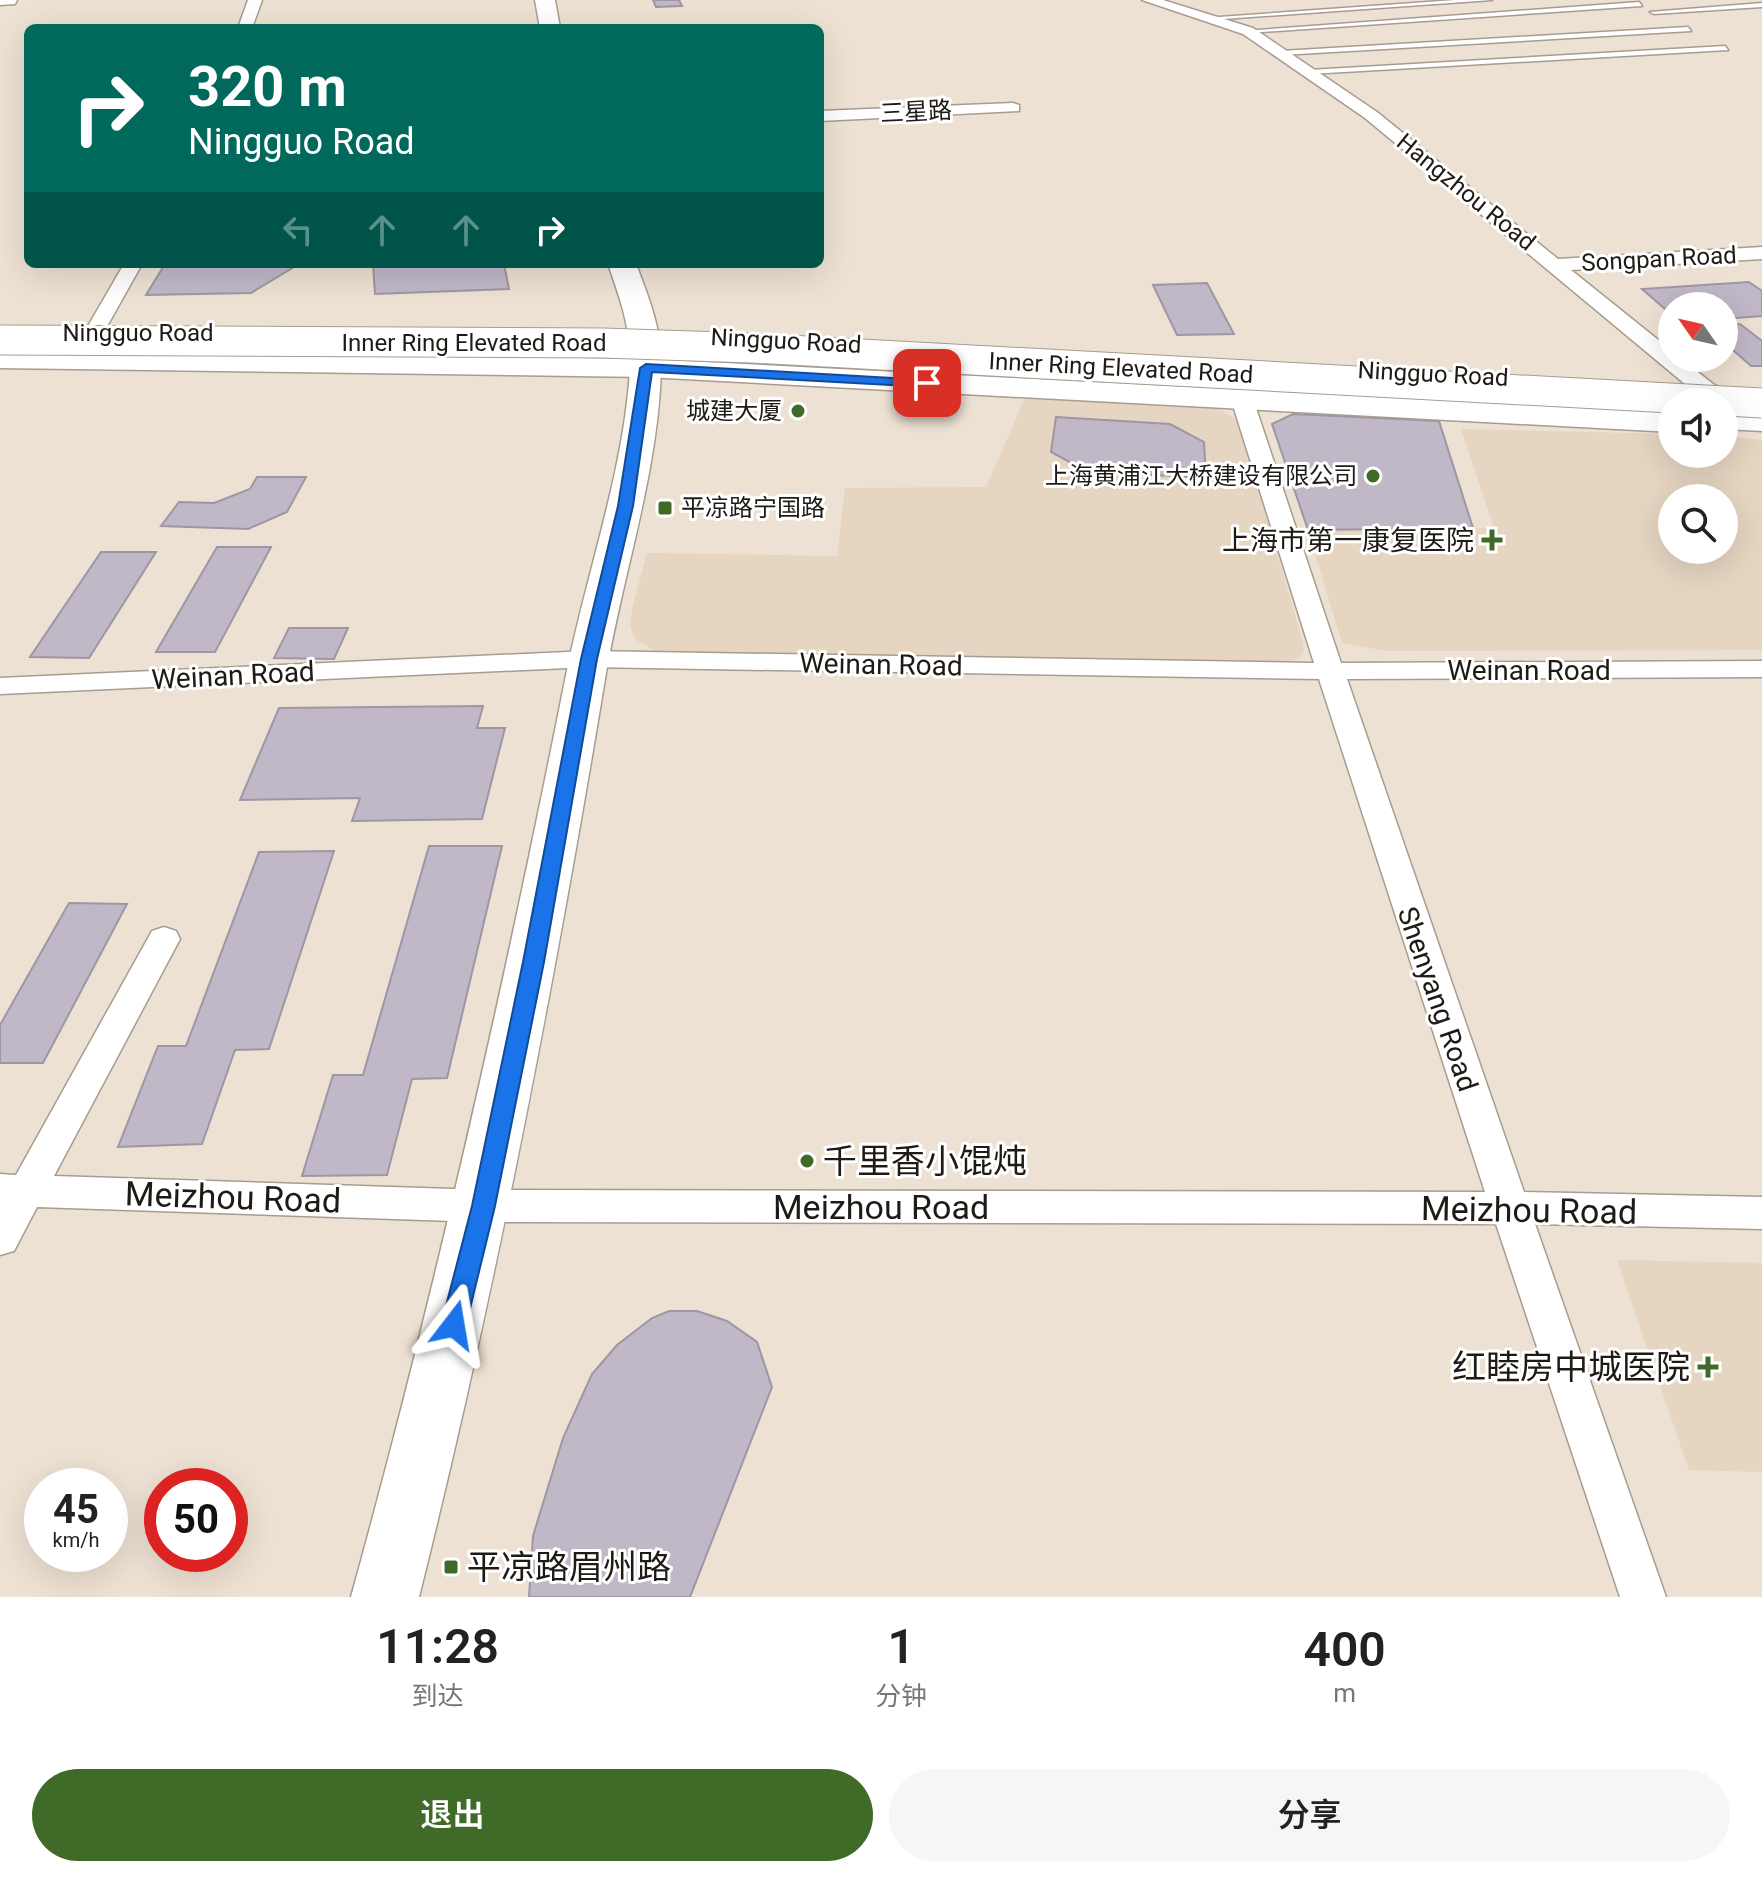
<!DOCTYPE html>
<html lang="zh">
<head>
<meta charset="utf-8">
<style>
	:root { --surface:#fff; --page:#f6f6f6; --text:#222; --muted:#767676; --accent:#3f6a27 }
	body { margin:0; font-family:Roboto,"Noto Sans SC",sans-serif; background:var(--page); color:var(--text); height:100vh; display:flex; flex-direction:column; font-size:30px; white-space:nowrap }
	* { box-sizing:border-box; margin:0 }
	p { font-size:26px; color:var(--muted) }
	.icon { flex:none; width:44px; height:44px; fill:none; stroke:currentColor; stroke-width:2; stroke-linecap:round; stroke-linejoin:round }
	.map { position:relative; height:1597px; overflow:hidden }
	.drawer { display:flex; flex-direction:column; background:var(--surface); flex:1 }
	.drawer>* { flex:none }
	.top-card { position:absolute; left:24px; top:24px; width:800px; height:244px; border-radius:12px; box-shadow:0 8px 32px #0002; background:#00695c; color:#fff; overflow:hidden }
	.needle { width:52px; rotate:304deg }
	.fabs { position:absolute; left:1658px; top:292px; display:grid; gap:16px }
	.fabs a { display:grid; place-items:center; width:80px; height:80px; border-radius:50%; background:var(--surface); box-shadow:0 8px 32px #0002; font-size:40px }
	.speed { position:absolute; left:24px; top:1468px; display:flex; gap:16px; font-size:40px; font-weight:700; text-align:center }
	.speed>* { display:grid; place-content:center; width:104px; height:104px; border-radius:50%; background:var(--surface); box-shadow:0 8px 32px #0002; line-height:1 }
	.speed small { font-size:20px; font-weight:400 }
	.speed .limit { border:12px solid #d22; background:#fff; color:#111 }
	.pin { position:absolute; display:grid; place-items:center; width:68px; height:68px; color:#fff; margin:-34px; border-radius:16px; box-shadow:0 4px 12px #0006 }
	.me { position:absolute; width:88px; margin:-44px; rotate:14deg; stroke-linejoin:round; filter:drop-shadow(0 0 6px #0008) }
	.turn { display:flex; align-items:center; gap:28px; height:168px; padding:0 32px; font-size:36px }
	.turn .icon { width:104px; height:104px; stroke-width:2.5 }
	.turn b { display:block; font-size:56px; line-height:68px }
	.lanes { display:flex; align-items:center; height:76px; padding:0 32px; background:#0003; justify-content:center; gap:40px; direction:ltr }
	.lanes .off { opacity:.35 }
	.eta { display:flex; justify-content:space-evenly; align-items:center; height:136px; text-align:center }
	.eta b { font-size:48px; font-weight:600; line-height:56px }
	.primary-button { display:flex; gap:16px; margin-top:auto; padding:16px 32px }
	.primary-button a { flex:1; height:92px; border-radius:48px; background:var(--accent); color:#fff; font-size:32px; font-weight:600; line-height:92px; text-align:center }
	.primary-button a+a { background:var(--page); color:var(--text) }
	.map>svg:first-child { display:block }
	.built { fill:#e5d5c1; fill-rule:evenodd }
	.building { fill:#c0b8c7; stroke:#9e96a4; stroke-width:2 }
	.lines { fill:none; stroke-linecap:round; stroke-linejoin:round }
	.service-casing { stroke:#a79c8f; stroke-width:3 }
	.minor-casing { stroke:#a79c8f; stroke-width:3 }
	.tertiary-casing { stroke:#a79c8f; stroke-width:3 }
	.secondary-casing { stroke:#a79c8f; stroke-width:3 }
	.primary-casing { stroke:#a79c8f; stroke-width:3 }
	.trunk-casing { stroke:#a79c8f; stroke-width:3 }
	.service { fill:#fff; fill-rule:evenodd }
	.minor { fill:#fff; fill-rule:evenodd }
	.tertiary { fill:#fff; fill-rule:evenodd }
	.secondary { fill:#fff; fill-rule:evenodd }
	.primary { fill:#fff; fill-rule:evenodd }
	.trunk { fill:#fff; fill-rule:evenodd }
	.trunk-bridge-casing { stroke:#a79c8f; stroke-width:31; stroke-linecap:butt }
	.trunk-bridge { stroke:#fff; stroke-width:29 }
	.route { fill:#1a73e8; stroke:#114b97; stroke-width:2 }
	.poi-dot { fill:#3f6a27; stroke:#fff; stroke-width:3 }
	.labels { text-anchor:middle; stroke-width:6; stroke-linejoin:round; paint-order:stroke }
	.far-street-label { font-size:24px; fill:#1e1a15; stroke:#fff }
	.far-poi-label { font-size:24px; fill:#1e1a15; stroke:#fff; text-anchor:end }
	.poi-label { font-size:28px; fill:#1e1a15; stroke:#fff; text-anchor:end }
	.street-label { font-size:28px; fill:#1e1a15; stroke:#fff }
	.near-poi-label { font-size:34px; fill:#1e1a15; stroke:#fff; text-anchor:start }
	.near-street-label { font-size:34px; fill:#1e1a15; stroke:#fff }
</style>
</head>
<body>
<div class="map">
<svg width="1762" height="1597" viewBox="0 0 1762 1597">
	<rect width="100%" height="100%" fill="#ede1d3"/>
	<g class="built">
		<polygon points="1027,393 1205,402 1239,420 1303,643 1304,651 1298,659 1278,663 658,653 635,639 630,626 632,609 647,553 837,556 845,488 986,487"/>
		<path d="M1461 429 1672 434V454H1724V436L1762 440V650L1386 651 1342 643 1308 530 1494 528ZM1672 498H1724V550H1672Z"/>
		<polygon points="1617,1260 1762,1263 1762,1472 1689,1470"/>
	</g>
	<g class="building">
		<polygon points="653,0 679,0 682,6 656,7"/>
		<polygon points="165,264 299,264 251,293 146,295"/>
		<polygon points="373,264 504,264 509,289 375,294"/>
		<polygon points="1749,282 1762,291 1762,316 1724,319 1724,306 1672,306 1672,315 1642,289"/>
		<polygon points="1207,283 1234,334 1177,335 1153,285"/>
		<polygon points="1740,324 1762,341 1762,366 1751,366 1724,342 1724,325"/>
		<polygon points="1293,414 1439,421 1473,528 1308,530 1272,424"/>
		<polygon points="1056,417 1170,424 1204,442 1206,478 1086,471 1051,452"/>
		<polygon points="257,477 306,477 287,512 248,529 161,526 179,502 214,503 250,489"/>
		<polygon points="217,547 271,547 215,652 156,652"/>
		<polygon points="101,552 156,552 89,658 30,657"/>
		<polygon points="289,628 348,628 334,659 274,658"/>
		<polygon points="483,706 477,728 505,728 482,819 352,821 360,798 240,800 279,708"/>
		<polygon points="429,846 502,846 447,1078 412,1079 387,1175 302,1176 333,1075 363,1075"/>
		<polygon points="334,851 269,1049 235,1050 202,1144 118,1147 158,1046 186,1046 259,852"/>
		<polygon points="69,903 127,904 43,1063 0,1063 0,1025"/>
		<polygon points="669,1311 697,1311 727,1321 757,1342 772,1387 690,1597 529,1597 533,1536 563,1438 592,1374 617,1345 652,1318"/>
	</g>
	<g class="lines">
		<g class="service-casing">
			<g id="service">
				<polygon points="1455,0 1492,0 1209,20 1205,18"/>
				<polygon points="1639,2 1642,6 1248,33 1244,31"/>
				<polygon points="1762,3 1762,7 1654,14 1650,12"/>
				<polygon points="1688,27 1691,31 1281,55 1277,53 1281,51"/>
				<polygon points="1725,46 1728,50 1309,74 1305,72 1309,70"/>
			</g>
		</g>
		<g class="minor-casing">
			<g id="minor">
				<polygon points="248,0 262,0 252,28 238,28"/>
				<polygon points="1142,0 1163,0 1253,28 1377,112 1558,259 1762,247 1762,259 1571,270 1672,351 1672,358 1680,358 1713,384 1762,410 1762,426 1724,408 1724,402 1713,402 1697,394 1365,118 1243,34"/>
				<polygon points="1013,103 1019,105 1019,111 820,121 820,111"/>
				<polygon points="124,264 142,264 101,337 87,337 84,333"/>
				<polygon points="1242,392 1253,399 1341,663 1762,661 1762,677 1347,679 1524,1192 1762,1197 1762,1229 1535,1224 1666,1597 1620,1597 1496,1224 483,1222 37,1207 14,1251 0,1255 0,1174 16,1175 152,931 164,927 176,931 180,939 54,1176 483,1190 1485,1192 1319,679 589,667 0,694 0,678 589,651 1314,663 1231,399"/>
			</g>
		</g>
		<g class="tertiary-casing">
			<polygon id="tertiary" points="0,0 17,0 15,4 0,5"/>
		</g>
		<g class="secondary-casing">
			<g id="secondary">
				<polygon points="535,0 555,0 560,28 540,28"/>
				<path d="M608 264H636C649 298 663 333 661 370 658 474 622 576 605 679 554 987 495 1293 419 1597H351C435 1294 504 988 565 680 585 577 623 476 630 371 633 334 620 298 608 264Z"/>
			</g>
		</g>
		<g class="primary-casing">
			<polygon id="primary" points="0,350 646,359 1672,412 1672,432 646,377 0,368"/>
		</g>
		<g class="trunk-casing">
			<polygon id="trunk" points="1724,409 1762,411 1762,431 1724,429"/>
		</g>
		<use href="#service" class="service"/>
		<use href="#minor" class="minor"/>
		<use href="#tertiary" class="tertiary"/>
		<use href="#secondary" class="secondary"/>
		<use href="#primary" class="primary"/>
		<use href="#trunk" class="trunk"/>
		<g class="trunk-bridge-casing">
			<polyline id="trunk-bridge" points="0,340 603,343 752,348 1762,403"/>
		</g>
		<use href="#trunk-bridge" class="trunk-bridge"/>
	</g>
	<polygon class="route" points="646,364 927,380 933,383 927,387 652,372 633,506 597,659 544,962 495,1206 466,1325 463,1333 454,1336 445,1333 441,1325 472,1206 523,962 581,659 618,506 640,368"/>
	<g class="poi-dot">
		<circle cx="798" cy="411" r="8"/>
		<circle cx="1373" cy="476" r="8"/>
		<rect x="657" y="500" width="16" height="16" rx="4"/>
		<path d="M1488 528h8v8h8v8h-8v8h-8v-8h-8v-8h8z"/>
		<circle cx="807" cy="1161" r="8"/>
		<path d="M1704 1355h8v8h8v8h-8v8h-8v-8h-8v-8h8z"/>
		<rect x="443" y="1559" width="16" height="16" rx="4"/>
	</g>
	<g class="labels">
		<g class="far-street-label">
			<text transform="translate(916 112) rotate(-3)" y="8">三星路</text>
			<text transform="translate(1466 192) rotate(39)" y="8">Hangzhou Road</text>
			<text transform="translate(1659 259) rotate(-3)" y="8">Songpan Road</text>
			<text x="138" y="341">Ningguo Road</text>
			<text transform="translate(786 341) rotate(3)" y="8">Ningguo Road</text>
			<text x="474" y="351">Inner Ring Elevated Road</text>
			<text transform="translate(1121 368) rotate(3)" y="8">Inner Ring Elevated Road</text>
			<text transform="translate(1433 374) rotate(3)" y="8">Ningguo Road</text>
		</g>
		<g class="far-poi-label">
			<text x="782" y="419">城建大厦</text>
			<text x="1357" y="484">上海黄浦江大桥建设有限公司</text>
			<text x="681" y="516" text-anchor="start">平凉路宁国路</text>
		</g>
		<g class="poi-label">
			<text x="1474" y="550">上海市第一康复医院</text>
		</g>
		<g class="street-label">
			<text transform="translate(881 664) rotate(1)" y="10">Weinan Road</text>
			<text x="1529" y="680">Weinan Road</text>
			<text transform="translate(233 675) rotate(-3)" y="10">Weinan Road</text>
			<text transform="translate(1438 999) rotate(71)" y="10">Shenyang Road</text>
		</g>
		<g class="near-poi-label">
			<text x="823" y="1173">千里香小馄炖</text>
			<text x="1690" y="1379" text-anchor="end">红睦房中城医院</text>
			<text x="467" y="1579">平凉路眉州路</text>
		</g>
		<g class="near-street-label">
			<text transform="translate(233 1197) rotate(2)" y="12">Meizhou Road</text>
			<text x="881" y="1219">Meizhou Road</text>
			<text transform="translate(1529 1210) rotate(1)" y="12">Meizhou Road</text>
		</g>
	</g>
</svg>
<div class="fabs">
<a><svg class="needle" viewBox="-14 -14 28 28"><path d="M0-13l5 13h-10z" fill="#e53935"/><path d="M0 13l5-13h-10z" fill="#767676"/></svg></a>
<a><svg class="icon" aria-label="sound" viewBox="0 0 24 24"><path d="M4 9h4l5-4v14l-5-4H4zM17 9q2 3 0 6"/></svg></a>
<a><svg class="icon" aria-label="search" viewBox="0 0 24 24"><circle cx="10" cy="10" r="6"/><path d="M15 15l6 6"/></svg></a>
</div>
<div class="speed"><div>45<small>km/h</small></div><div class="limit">50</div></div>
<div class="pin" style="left:927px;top:383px;background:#d93025"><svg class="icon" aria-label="arrive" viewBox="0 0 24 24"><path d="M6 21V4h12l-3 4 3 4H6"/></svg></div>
<svg class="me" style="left:454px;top:1325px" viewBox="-20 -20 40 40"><path d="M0-17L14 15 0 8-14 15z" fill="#1a73e8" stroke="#fff" stroke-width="4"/></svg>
<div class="top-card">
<div class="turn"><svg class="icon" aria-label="right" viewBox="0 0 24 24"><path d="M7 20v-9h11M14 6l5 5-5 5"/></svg><div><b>320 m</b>Ningguo Road</div></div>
<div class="lanes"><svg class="icon off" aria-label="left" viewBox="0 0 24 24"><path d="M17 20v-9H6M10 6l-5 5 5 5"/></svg><svg class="icon off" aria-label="ahead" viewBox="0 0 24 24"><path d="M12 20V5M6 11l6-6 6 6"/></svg><svg class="icon off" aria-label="ahead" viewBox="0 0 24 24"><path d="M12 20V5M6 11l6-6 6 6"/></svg><svg class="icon" aria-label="right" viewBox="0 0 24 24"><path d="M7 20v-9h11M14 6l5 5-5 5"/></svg></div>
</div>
</div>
<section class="drawer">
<div class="eta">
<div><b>11:28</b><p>到达</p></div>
<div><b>1</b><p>分钟</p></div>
<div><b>400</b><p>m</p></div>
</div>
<div class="primary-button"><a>退出</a><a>分享</a></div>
</section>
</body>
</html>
